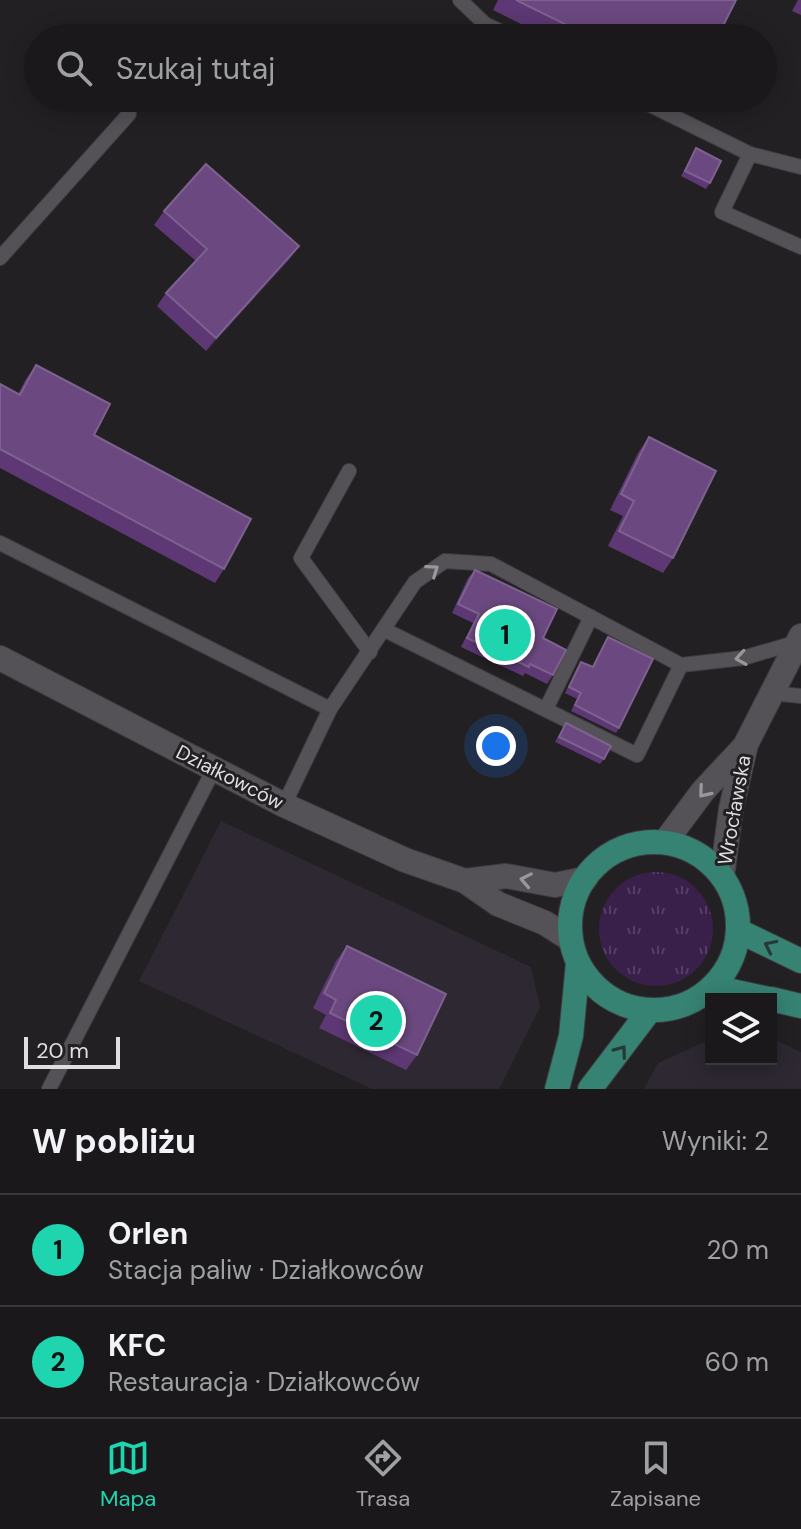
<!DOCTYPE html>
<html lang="pl">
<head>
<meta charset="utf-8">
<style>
  :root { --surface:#1a181a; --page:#232123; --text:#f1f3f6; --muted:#9fa0a2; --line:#383739; --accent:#1fd5b0 }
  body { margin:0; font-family:"DM Sans",sans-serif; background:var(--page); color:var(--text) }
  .controls { position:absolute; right:24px; bottom:24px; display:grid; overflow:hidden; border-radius:0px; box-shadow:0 4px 20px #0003 }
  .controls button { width:72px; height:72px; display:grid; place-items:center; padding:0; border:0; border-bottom:2px solid var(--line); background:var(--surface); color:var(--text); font:40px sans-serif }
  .scale { position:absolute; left:24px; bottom:20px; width:96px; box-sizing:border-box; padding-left:8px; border:4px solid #dfdee0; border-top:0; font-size:22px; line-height:28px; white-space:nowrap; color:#dfdee0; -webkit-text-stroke:6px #222023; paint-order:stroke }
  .you { position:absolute; left:496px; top:746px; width:28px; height:28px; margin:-20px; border:6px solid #fff; border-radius:50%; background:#1a73e8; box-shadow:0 0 0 12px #1a73e833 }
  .badge { display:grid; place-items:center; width:52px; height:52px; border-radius:50%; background:var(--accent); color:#111; font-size:26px; font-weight:700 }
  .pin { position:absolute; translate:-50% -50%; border:4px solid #fff; box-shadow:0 2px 8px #0006 }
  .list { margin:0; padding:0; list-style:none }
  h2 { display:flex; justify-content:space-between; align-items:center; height:104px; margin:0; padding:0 32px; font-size:34px }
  h2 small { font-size:26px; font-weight:400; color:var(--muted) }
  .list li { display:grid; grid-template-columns:52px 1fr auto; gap:24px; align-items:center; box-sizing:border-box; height:112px; padding:0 32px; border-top:2px solid var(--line) }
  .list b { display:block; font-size:30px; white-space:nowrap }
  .list p { margin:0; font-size:26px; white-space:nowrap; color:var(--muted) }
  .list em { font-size:26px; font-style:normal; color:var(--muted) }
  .icon { flex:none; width:44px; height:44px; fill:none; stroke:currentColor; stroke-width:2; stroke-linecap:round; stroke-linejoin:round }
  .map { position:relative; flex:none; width:801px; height:1089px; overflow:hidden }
  .search { position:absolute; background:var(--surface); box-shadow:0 4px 20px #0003; left:24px; right:24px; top:24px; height:88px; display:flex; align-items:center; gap:20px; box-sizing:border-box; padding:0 28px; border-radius:44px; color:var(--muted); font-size:30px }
  .sheet { height:328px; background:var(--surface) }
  nav { display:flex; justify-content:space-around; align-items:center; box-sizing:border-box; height:112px; border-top:2px solid var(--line); background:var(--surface); font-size:22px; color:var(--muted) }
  nav a { display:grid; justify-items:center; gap:4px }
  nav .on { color:var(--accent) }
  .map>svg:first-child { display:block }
</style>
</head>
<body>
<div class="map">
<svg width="801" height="1089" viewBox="0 0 801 1089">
  <defs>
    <pattern id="grass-tufts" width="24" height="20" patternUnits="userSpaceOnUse" patternTransform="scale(2)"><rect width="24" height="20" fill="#39204b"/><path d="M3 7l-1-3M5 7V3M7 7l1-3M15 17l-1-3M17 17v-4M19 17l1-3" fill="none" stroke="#554065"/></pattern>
  </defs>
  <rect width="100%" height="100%" fill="#222023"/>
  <g fill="#2d2831">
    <polygon points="221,821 531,967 540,1007 499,1089 372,1089 139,981"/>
    <polygon points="771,1038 801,1052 801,1089 644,1089 658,1063 711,1039 711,1059 771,1059"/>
  </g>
  <circle fill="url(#grass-tufts)" cx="656" cy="929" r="57"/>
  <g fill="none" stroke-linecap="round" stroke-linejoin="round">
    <defs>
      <g id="service">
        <polyline points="460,0 485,24 514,38"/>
        <polyline points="636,98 750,154 801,167"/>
        <polyline points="750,154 722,212 801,247"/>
        <polyline points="0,258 129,114"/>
        <polyline points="349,471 301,558 370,652"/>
        <polyline points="0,543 330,709 284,805"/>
        <polyline points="385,630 637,755 681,665"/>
        <polyline points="772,693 801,696"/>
        <polyline points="330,709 415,582 445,561 491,564 681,665 743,658 798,642"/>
        <polyline points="546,709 591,617"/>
        <polyline points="49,1089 214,769"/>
      </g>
      <g id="tertiary">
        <polyline points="0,658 284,805 405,860 465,881 498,904 545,923 570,939"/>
        <polyline points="665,842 703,791 745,746"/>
        <polyline points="722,876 731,809 746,744 801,636"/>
        <polyline points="465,881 506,876 555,885 585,879"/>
      </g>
      <g id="primary">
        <circle cx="654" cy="926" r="84"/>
        <polyline points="739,931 801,961"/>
        <polyline points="713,987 769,999"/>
        <polyline points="771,999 801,1006"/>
        <polyline points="557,1089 571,1036 578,963"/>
        <polyline points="590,1089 650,1010"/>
      </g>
    </defs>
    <use href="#service" stroke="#3e3d40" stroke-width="16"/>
    <use href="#tertiary" stroke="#3e3d40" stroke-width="26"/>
    <use href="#primary" stroke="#3e3d40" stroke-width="26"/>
    <use href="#service" stroke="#545256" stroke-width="14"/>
    <use href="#tertiary" stroke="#545256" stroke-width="24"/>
    <use href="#primary" stroke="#368373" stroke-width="24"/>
  </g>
  <g fill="#5d3874">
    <polygon points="498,0 736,0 717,38 549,38 493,10"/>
    <polygon points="798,0 801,0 801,15 792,11"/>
    <polygon points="696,148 710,183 706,189 681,176"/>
    <polygon points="164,211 299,246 289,260 206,351 157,306 166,293 196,261 154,225"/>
    <polygon points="36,365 94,435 224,569 215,583 0,468 0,384 18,394 26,379"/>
    <polygon points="649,437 673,558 663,573 608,546 623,516 610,510 638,453"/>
    <polygon points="475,570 543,638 553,675 547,684 525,673 523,676 461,647 473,623 452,613 468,578"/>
    <polygon points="608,637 619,728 616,733 571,711 577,699 565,693 581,662 592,667"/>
    <polygon points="566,723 604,759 600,764 555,742"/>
    <polygon points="347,946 417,1055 406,1070 319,1028 326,1015 313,1008 336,961"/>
  </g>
  <polygon fill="#3f274f" points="299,246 289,260 206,351 216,338"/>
  <g fill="#6b4980" stroke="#7d618f" stroke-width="2">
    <polygon points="516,0 736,0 717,38 593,38"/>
    <polygon points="696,148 721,161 710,183 685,171"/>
    <polygon points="206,164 299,246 216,338 166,293 207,249 164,211"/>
    <polygon points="36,365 110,404 94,435 251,519 224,569 0,449 0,384 20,395"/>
    <polygon points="649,437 716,471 673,558 619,531 634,501 621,494"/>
    <polygon points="475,570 557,609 543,638 566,650 553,675 530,664 529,667 467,638 479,614 458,604"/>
    <polygon points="608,637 653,659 619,728 575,705 581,693 569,687 581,662 593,667"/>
    <polygon points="566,723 611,746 604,759 559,737"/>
    <polygon points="347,946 446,994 417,1055 330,1013 336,1000 324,993"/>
  </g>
  <defs><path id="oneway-chevron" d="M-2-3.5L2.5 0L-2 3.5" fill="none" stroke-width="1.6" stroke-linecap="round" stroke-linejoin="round" transform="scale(2)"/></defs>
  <g stroke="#9a989b">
    <use href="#oneway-chevron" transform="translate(433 570) rotate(-35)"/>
    <use href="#oneway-chevron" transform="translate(741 658) rotate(171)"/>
    <use href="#oneway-chevron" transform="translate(704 792) rotate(130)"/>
    <use href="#oneway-chevron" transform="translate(526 880) rotate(-169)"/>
  </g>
  <g stroke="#273937">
    <use href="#oneway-chevron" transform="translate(770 946) rotate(-154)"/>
    <use href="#oneway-chevron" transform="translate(621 1051) rotate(-54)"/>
  </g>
  <g text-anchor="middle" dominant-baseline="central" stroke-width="6" stroke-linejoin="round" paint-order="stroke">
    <g font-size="20" fill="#dfdee0" stroke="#222023">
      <text transform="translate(230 777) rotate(27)">Działkowców</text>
      <text transform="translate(734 810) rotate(-80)">Wrocławska</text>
    </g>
  </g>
</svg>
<div class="controls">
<button><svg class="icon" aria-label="layers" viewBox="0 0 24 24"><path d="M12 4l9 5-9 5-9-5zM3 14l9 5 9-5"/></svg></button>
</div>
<div class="scale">20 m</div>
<div class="you"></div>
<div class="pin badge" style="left:505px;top:635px">1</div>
<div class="pin badge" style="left:376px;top:1021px">2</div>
<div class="search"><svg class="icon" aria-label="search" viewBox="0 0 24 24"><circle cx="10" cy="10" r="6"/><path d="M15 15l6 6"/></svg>Szukaj tutaj</div>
</div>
<section class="sheet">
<h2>W pobliżu<small>Wyniki: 2</small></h2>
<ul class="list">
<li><span class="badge">1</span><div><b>Orlen</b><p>Stacja paliw · Działkowców</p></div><em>20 m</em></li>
<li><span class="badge">2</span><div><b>KFC</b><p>Restauracja · Działkowców</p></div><em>60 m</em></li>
</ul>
</section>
<nav>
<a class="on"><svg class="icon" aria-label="map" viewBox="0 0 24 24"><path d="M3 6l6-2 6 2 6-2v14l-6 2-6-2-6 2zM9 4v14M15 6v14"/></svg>Mapa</a>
<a><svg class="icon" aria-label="directions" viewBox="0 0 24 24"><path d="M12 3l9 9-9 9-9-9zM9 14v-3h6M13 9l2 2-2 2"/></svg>Trasa</a>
<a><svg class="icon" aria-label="saved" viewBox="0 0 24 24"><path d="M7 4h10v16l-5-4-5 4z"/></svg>Zapisane</a>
</nav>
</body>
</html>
